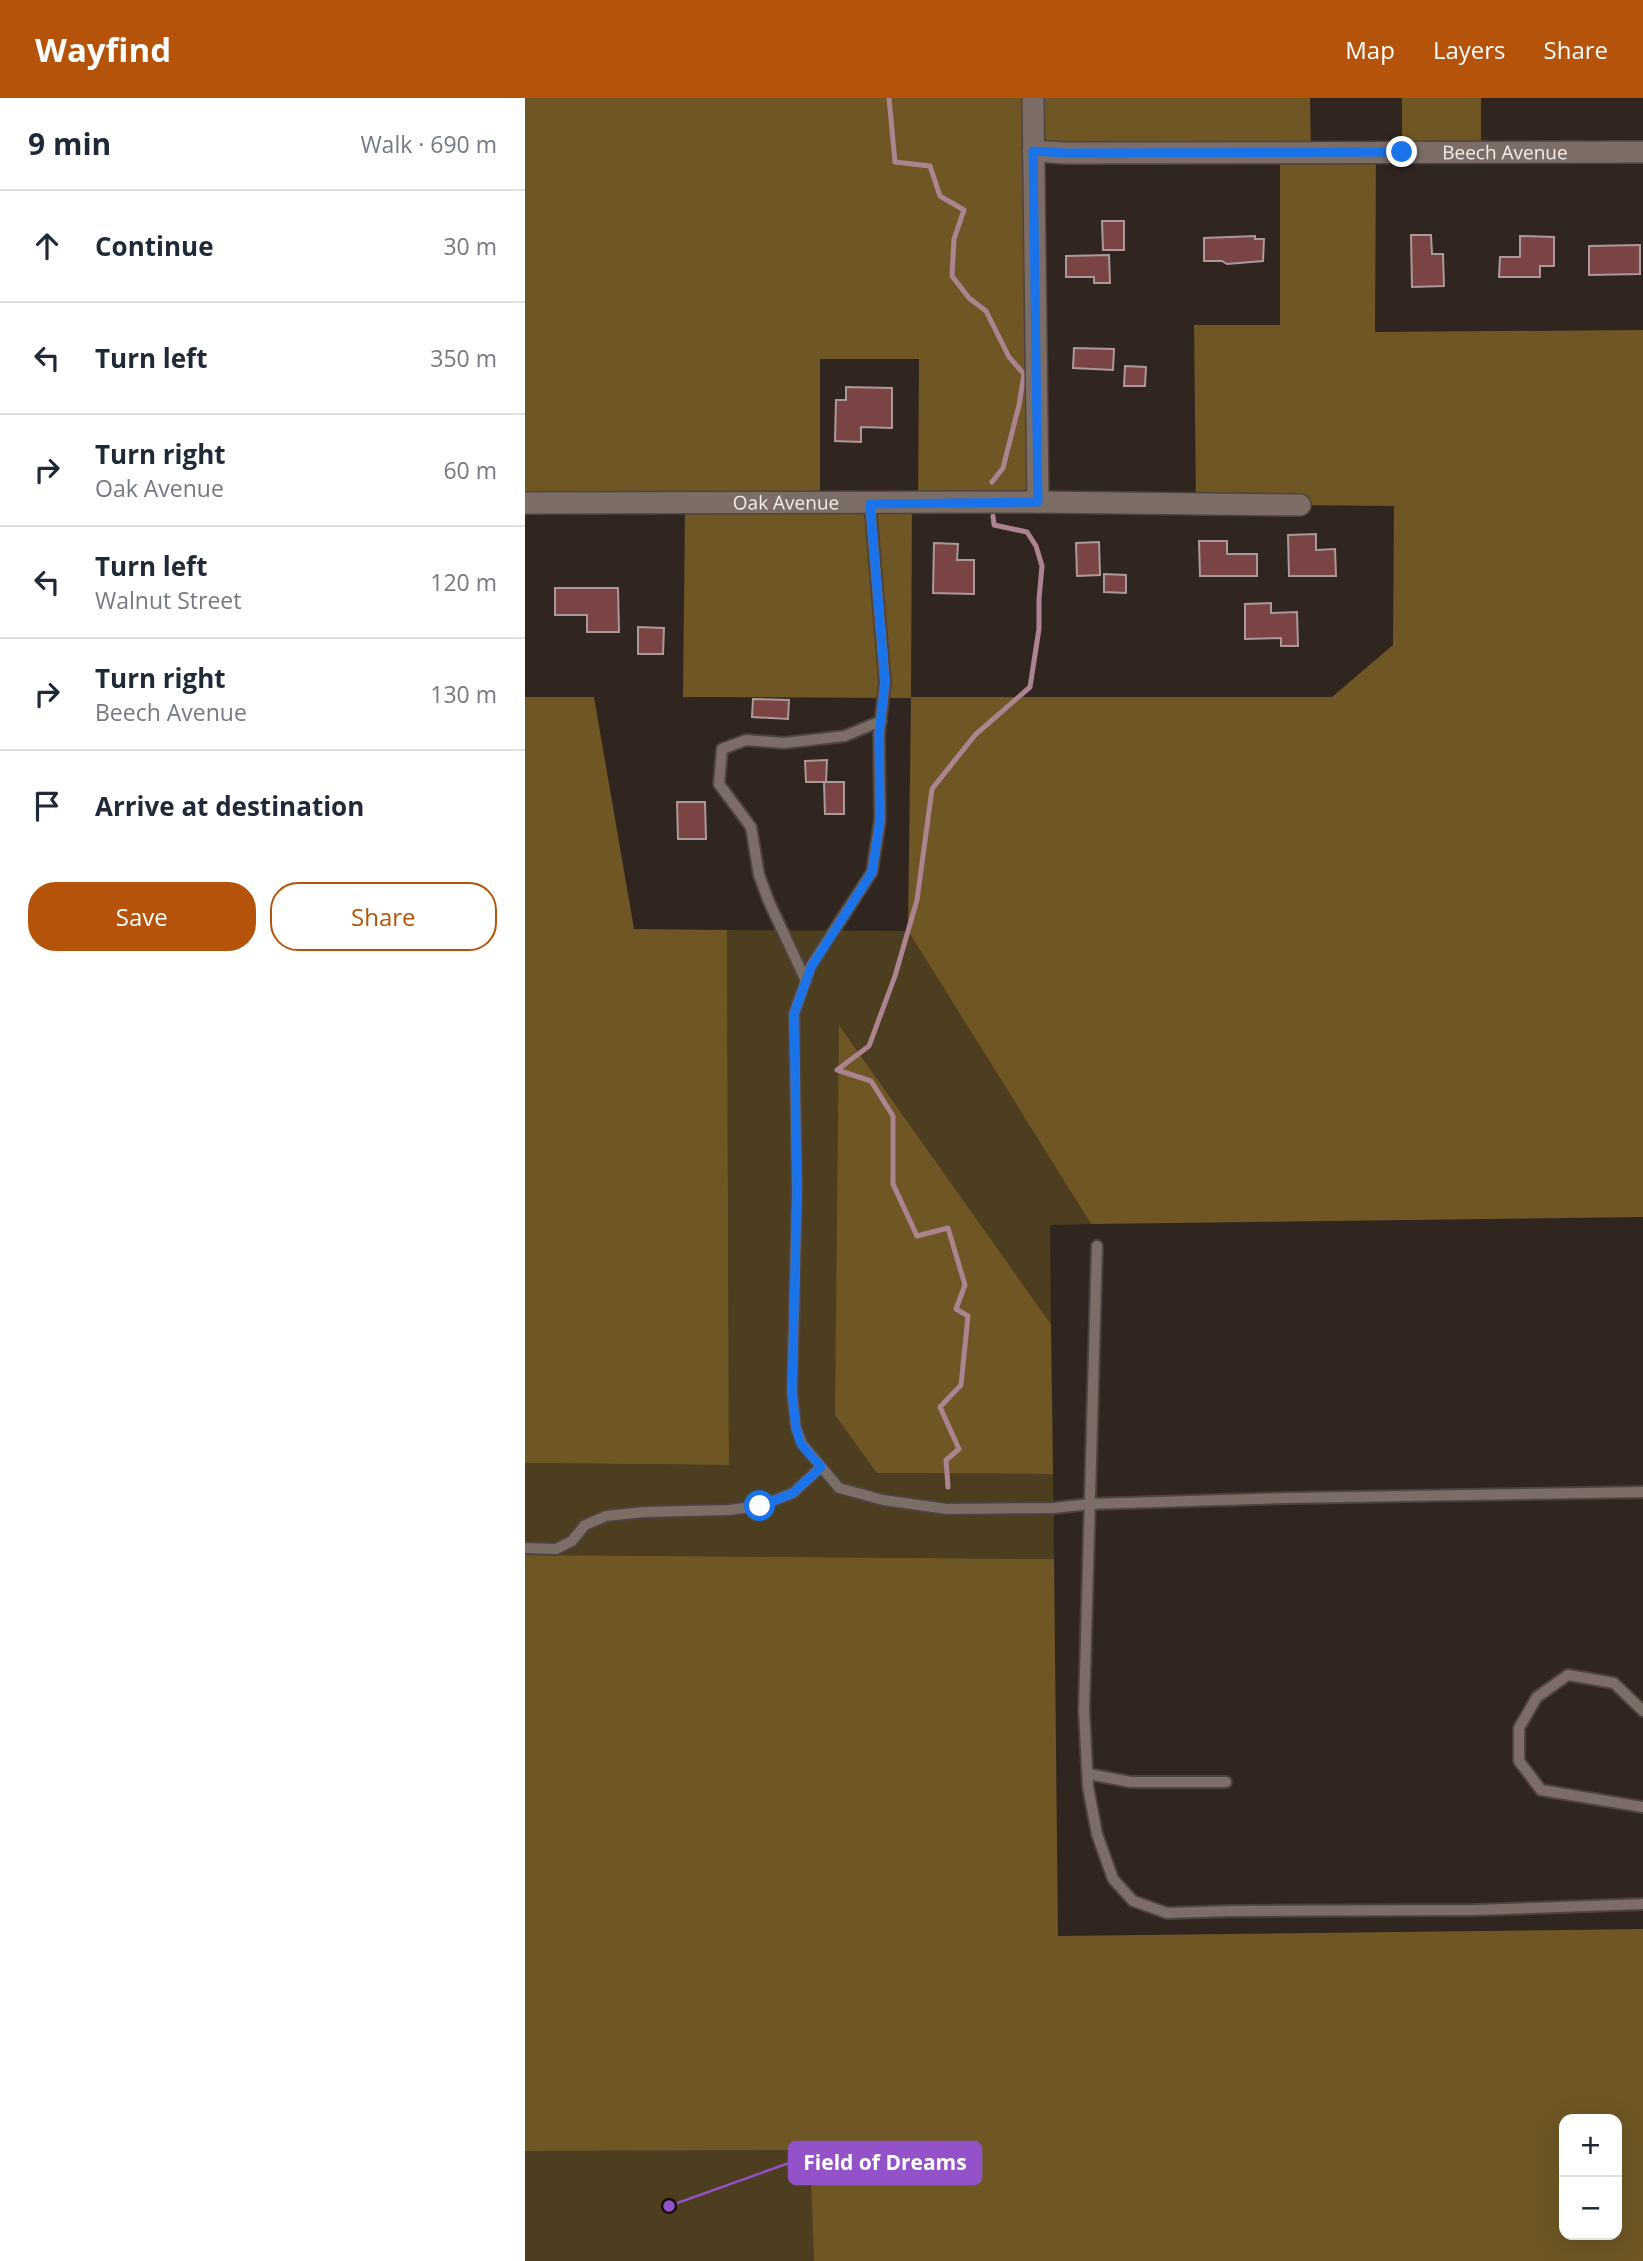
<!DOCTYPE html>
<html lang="en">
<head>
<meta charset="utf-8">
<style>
  :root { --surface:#fff; --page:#f2f2f3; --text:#1f2937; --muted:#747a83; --line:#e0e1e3; --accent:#b45309 }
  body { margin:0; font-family:"Open Sans",sans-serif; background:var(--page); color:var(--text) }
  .controls { position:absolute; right:21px; bottom:21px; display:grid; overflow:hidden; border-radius:14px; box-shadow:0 7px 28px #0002 }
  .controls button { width:63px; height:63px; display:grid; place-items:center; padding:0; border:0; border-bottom:2px solid var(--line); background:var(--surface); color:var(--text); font:35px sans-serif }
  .stop { position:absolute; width:21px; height:21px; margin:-16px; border:5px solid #1a73e8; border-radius:50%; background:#fff }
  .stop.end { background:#1a73e8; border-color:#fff; box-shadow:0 2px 7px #0008 }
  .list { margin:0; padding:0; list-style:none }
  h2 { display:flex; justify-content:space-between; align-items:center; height:91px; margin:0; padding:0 28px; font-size:30px }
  h2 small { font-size:23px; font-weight:400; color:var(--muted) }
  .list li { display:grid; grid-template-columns:46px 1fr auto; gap:21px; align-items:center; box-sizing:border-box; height:112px; padding:0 28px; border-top:2px solid var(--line) }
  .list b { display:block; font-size:26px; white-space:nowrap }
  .list p { margin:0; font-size:23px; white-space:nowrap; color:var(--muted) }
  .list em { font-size:23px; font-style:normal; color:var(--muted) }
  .actions { display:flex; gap:14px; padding:21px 28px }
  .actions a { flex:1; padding:16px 0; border:2px solid var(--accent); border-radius:28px; text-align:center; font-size:24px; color:var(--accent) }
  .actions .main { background:var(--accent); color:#fff }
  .icon { flex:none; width:38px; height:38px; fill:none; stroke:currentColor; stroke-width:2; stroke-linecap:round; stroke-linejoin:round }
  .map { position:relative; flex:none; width:1118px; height:2163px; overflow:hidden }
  header { display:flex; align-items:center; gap:42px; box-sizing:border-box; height:98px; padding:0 35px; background:var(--accent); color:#fff }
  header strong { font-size:33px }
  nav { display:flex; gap:38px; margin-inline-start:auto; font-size:24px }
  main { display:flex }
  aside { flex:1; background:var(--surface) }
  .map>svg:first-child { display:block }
</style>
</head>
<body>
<header>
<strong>Wayfind</strong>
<nav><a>Map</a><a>Layers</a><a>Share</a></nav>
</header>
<main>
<aside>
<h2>9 min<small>Walk · 690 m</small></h2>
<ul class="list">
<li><svg class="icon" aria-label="ahead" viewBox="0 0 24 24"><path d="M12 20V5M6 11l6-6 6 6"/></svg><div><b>Continue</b></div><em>30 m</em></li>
<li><svg class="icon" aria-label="left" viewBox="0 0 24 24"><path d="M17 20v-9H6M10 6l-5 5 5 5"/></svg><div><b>Turn left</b></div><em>350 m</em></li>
<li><svg class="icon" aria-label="right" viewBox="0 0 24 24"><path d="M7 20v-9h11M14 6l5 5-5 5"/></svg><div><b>Turn right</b><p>Oak Avenue</p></div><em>60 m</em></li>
<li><svg class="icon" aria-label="left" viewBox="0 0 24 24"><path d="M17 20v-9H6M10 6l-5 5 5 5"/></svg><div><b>Turn left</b><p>Walnut Street</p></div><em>120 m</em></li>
<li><svg class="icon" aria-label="right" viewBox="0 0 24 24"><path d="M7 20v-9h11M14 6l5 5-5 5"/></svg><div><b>Turn right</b><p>Beech Avenue</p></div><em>130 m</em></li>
<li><svg class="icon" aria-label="arrive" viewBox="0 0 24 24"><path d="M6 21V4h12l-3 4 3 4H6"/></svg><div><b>Arrive at destination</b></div></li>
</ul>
<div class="actions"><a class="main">Save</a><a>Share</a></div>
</aside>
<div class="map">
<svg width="1118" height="2163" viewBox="0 0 1118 2163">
  <rect width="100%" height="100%" fill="#312520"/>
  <g fill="#4c3e1f">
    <polygon points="202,832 383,833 566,1126 525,1127 526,1226 315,928 352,1375 528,1376 529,1461 0,1457 0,1365 204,1367"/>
    <polygon points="286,2052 289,2163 0,2163 0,2053"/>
  </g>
  <g fill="#6e5725" fill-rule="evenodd">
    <path d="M0 0H785L786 55H851L850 234 1118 232V1119L566 1126 383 833 386 600 158 599 160 406 0 405ZM508 53 755 55V227H669L671 406 869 408 868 547 807 599H386L387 405 295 406V261H394L393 405 513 404Z"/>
    <rect x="877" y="0" width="79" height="54"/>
    <polygon points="0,599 69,599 109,831 202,832 204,1367 0,1365"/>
    <polygon points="314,927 526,1226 528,1376 352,1375 310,1317"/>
    <path d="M0 1457 529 1461 533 1838 1118 1831V2163H289L285 2052 0 2053ZM1039 2021H1092V2137H1039Z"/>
  </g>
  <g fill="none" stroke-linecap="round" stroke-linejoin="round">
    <g stroke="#ac8490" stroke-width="5">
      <polyline points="364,0 370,64 405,68 415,98 439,112 429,141 427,178 444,200 461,213 484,259 499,276 494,307 478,370 467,384"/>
      <polyline points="423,1389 421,1362 434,1351 415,1309 436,1287 443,1218 431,1211 440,1187 423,1130 392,1138 368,1086 368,1018 346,983 312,972 344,948 370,878 392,802 407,691 450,637 505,589 514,531 514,501 517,468 511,448 502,434 469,427 468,418"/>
    </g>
  </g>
  <g fill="#7a4445" stroke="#ab9998" stroke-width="2">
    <polygon points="577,123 599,123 599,152 578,152"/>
    <polygon points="886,137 906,137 907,156 918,156 919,188 887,189"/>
    <polygon points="730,138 730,141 739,141 738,163 702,166 697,163 679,163 679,140"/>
    <polygon points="995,138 1029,139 1029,168 1015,168 1015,179 974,179 975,159 995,159"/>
    <polygon points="1115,147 1115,176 1064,177 1064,148"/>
    <polygon points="584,157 585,185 569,185 569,179 541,179 541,158"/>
    <polygon points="549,250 589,251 588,272 548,270"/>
    <polygon points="600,268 621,269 620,288 599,288"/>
    <polygon points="321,289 367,290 367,330 336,329 336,344 310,343 311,302 321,302"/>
    <polygon points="791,436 791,452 810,451 811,478 764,478 763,437"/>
    <polygon points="674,443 702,443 702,456 732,456 732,478 675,478"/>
    <polygon points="574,444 575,477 552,478 551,445"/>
    <polygon points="409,445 433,446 432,462 449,462 449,496 408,495"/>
    <polygon points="579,476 601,477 601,495 579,494"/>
    <polygon points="30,490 93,490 94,534 62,534 62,517 30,517"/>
    <polygon points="746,505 746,515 772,514 773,548 756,548 756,540 720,541 720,506"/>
    <polygon points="113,529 139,530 138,556 113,556"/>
    <polygon points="228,601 264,602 263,621 227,619"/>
    <polygon points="302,662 301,684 319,684 319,716 300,716 299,684 281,684 280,663"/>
    <polygon points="152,704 180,704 181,741 153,741"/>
  </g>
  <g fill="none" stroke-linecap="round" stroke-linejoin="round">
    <defs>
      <g id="service">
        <polyline points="345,406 360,584 354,636 355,722 347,774 286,868 269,916 272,1093 267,1294 271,1330 277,1346 314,1390 358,1402 422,1411 528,1410 565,1406 763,1400 1118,1394"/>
        <polyline points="281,883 244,804 234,777 226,729 194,686 197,651 221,642 259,645 320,638 356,623"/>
        <polyline points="572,1148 559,1612 563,1689 572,1736 588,1781 608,1803 642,1815 707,1813 950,1812 1118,1806"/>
        <polyline points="0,1450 31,1451 47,1443 60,1427 81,1418 119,1414 204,1412 235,1408 268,1395 296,1369"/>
        <polyline points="1118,1613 1089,1585 1043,1577 1012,1599 994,1630 994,1663 1016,1692 1118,1709"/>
        <polyline points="563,1676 606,1684 701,1684"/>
      </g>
      <g id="minor">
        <polyline points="508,0 513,404"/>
        <path id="s1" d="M508 53 540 55 1118 54"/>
        <path id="s2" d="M0 405 513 404 775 407"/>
      </g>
    </defs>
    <use href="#service" stroke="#4e433f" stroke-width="14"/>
    <use href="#minor" stroke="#4e433f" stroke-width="24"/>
    <use href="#service" stroke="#7c6d67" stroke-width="10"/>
    <use href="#minor" stroke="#7c6d67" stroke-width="21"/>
  </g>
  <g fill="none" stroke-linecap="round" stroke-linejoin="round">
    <polyline stroke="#1a73e8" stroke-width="9" points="235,1408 268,1395 296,1369 276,1346 271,1330 267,1294 272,1093 269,916 286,869 347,774 355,722 354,636 360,584 345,406 513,404 508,53 540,55 877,54"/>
  </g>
  <g text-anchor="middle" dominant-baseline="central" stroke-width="7" stroke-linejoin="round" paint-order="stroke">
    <g font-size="19" fill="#f4ece8" stroke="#150f0d">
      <text stroke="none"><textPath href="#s1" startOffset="472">Beech Avenue</textPath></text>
      <text stroke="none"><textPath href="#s2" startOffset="261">Oak Avenue</textPath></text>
    </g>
  </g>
  <path fill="none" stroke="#9352c7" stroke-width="2.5" d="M144 2108L264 2065"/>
  <circle fill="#9352c7" stroke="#150f0d" stroke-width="2.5" cx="144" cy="2108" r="7"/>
  <rect fill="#9352c7" stroke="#9352c7" stroke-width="2.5" x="264" y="2044" width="192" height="42" rx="7"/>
  <g font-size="21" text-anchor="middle" font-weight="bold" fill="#fff">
    <text x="360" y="2072">Field of Dreams</text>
  </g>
</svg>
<div class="controls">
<button>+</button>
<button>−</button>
</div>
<div class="stop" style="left:235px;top:1408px"></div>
<div class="stop end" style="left:877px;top:54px"></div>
</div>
</main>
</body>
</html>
